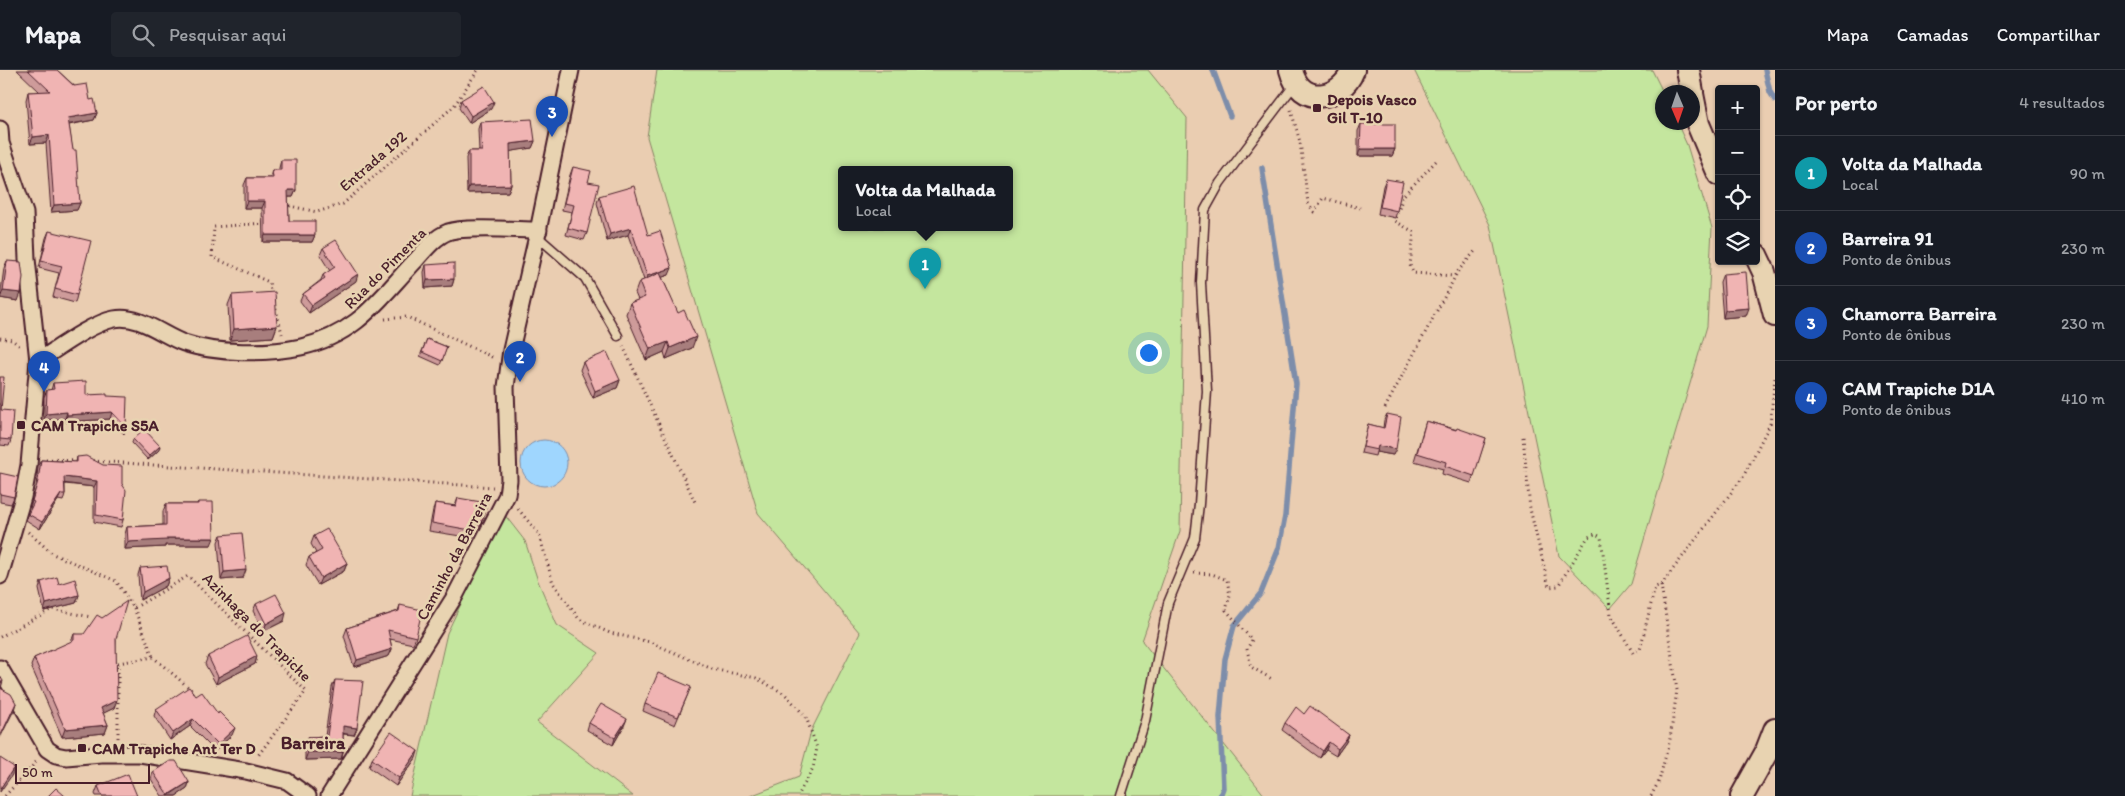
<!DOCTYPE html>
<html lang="pt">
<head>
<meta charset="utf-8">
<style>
  :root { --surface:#171b24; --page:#20242c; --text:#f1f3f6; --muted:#9ea1a6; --line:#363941; --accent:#a6949b }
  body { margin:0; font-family:Itim,sans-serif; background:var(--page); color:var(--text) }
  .controls { position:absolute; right:15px; top:15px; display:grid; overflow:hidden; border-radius:5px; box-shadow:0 1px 4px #0004 }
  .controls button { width:45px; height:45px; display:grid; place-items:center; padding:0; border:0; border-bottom:1px solid var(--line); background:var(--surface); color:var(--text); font:25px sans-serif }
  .compass { position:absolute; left:1655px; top:15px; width:45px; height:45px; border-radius:50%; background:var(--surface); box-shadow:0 1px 4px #0004; rotate:178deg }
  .scale { position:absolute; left:15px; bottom:12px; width:135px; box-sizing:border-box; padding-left:5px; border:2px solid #4a1f2b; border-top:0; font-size:14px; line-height:18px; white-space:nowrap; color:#4a1f2b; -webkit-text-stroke:4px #e8d3b1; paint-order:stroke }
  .you { position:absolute; left:1148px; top:282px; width:18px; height:18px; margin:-12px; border:4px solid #fff; border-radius:50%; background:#1a73e8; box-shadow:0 0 0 8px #1a73e833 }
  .badge { display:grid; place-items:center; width:32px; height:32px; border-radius:50%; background:var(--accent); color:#fff; font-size:16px; font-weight:700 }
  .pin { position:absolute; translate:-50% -41px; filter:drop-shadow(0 1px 2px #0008) }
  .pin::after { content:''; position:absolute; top:26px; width:18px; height:15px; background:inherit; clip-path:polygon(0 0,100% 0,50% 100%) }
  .popup { position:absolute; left:838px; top:96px; width:175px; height:65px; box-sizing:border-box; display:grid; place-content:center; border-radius:5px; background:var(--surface); filter:drop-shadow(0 1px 4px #0005); font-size:16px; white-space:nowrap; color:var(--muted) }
  .popup b { font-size:19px; color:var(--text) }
  .popup::after { content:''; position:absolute; left:50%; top:100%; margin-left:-10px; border:10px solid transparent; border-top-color:var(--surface) }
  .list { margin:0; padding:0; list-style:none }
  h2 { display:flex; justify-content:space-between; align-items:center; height:65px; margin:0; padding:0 20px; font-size:21px }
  h2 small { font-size:16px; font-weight:400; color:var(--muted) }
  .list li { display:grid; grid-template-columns:32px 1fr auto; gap:15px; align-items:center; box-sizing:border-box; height:75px; padding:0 20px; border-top:1px solid var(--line) }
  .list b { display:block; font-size:19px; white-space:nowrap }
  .list p { margin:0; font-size:16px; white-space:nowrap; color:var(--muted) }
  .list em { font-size:16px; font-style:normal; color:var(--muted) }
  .icon { flex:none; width:28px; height:28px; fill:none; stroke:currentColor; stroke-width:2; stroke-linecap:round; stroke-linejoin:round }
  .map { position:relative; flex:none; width:1775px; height:726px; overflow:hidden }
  header { display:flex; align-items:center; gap:30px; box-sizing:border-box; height:70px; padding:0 25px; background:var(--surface); border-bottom:1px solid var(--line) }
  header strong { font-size:24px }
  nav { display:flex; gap:28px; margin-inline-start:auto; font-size:18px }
  .search { width:350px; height:45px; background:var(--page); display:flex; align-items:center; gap:12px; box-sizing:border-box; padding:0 18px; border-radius:5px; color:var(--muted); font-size:19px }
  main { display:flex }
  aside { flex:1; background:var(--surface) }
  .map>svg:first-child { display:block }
</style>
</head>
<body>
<header>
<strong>Mapa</strong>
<div class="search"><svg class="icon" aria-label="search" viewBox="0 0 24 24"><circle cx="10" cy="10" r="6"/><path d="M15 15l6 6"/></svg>Pesquisar aqui</div>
<nav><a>Mapa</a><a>Camadas</a><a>Compartilhar</a></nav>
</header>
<main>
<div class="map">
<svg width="1775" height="726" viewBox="0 0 1775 726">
  <rect width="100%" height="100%" fill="#eacdb1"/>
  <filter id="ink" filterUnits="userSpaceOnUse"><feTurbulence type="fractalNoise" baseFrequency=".02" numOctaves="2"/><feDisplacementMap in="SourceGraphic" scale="10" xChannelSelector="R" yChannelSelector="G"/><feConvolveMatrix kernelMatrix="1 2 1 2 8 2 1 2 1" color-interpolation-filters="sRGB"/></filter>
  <g filter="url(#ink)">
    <g fill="#c4e69e" stroke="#878264" fill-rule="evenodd">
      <path d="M657 0H1148L1187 48 1180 461 1142 571 1265 726H750L799 707 811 661 860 563 758 443 647 67ZM841 100H1009V158H841Z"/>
      <polygon points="1414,0 1652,0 1663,22 1662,52 1677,53 1687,75 1712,158 1707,256 1631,514 1610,539 1559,486 1490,155"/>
      <polygon points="504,444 525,471 538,511 557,555 599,583 537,652 633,726 410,726 447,563"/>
    </g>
    <circle fill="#9fd6fe" stroke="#7d8daa" cx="544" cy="393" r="23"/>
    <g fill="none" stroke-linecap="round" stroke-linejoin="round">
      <g stroke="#7d8daa" stroke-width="5.5">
        <polyline points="1213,0 1230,46"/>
        <polyline points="1765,0 1770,22 1775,30"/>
        <polyline points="1220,726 1223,718 1220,647 1225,589 1234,556 1261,523 1279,478 1285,446 1296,314 1262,98"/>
      </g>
      <defs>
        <g id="lane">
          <polyline points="537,166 585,208 618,266"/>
          <polyline points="1121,726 1145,651 1168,533 1195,468 1199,434 1207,321 1201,213 1205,140 1220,113 1295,14"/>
        </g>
        <g id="street">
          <polyline points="0,59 1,73 25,143 27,189 38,291 29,395 23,427 0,506"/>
          <path d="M38 291C57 279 92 253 114 249 139 244 162 265 184 273 216 284 268 284 301 277 358 264 379 229 416 190 425 180 435 167 448 162 465 156 517 160 539 160"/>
          <polyline points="0,598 47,679 56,685 66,687 101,684 140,684 246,701 287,711 308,726"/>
          <polyline points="329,726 455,526 507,425 509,410 506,317 511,280 537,166 571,0"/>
        </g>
        <g id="secondary">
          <path d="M1291 0C1300 37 1341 31 1353 0"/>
          <polyline points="1688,0 1692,22"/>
          <polyline points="1692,24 1698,54 1719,104"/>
          <polyline points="1756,185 1764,202 1775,245"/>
          <polyline points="1742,726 1766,683 1775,660"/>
        </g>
      </defs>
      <use href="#lane" stroke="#4a1f2b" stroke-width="11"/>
      <use href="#street" stroke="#4a1f2b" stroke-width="19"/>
      <use href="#secondary" stroke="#4a1f2b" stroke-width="26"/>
      <g stroke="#4a1f2b" stroke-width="3" stroke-dasharray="1 4" stroke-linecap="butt">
        <polyline points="1291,40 1300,72 1308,133 1314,142 1323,128 1360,138"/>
        <polyline points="1436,91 1403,126 1395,151 1414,162 1410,195 1413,203 1454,206 1476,180"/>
        <polyline points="287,141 290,136 317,142 343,134 454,36 478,0"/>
        <polyline points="265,153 214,157 212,187 269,212 272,225"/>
        <polyline points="276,239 282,264"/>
        <polyline points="385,249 407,247 494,288"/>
        <polyline points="0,268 12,270 20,276"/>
        <polyline points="623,276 695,432"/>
        <polyline points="1385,338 1456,205"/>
        <polyline points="1523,367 1530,439 1549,517 1558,516 1588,467 1595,464 1601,467 1611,545 1633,583 1640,580 1655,517 1661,515 1743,407 1770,354 1775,308"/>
        <polyline points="46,389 79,390"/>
        <polyline points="93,391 493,417"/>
        <polyline points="518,439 539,464 553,513 579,549 610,563 650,572 712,599 756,608 785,624 806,647 817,678 813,698 798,726"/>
        <polyline points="28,462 53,484 116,511 134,538 188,506 306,621 257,687"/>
        <polyline points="1194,503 1212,504 1227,510 1230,525 1226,540 1252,570 1247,579 1251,597 1272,609"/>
        <polyline points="134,538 153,587"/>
        <polyline points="0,567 52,539 91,547"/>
        <polyline points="118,668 118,593 153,587 194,622"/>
        <polyline points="5,726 37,691"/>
        <polyline points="1651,726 1659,711 1670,669 1677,620 1661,515"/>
      </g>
      <use href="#lane" stroke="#e8d3b1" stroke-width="8"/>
      <use href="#street" stroke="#e8d3b1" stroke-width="15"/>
      <use href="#secondary" stroke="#e8d3b1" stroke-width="22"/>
    </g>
    <g fill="#ce9b9a" stroke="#4a1f2b">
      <polygon points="17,0 57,0 90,30 97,43 94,50 69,55 80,133 77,140 51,142 46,73 30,74 26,30 28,22 40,22"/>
      <polygon points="461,30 491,39 469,53 459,38"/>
      <polygon points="480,52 535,71 532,78 510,81 511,115 508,122 467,123 466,88 469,81 479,81 478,59"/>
      <polygon points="1361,54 1395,79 1392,86 1358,86 1358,61"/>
      <polygon points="281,90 296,120 293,127 288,127 289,151 315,165 312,172 263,172 262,138 244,138 244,115 247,108 270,108 272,100 279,100 279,98"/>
      <polygon points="573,97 588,112 587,163 584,170 566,165 572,142 562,140 570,105"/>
      <polygon points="1386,109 1397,141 1395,148 1378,144 1383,116"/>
      <polygon points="599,126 648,165 669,205 662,207 692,278 666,289 664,282 646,290 626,244 630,233 638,230 635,223 639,212 644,210 628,165 607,171 597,133"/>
      <polygon points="49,161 77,225 75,233 53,227 59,203 39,198 46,168"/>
      <polygon points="323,178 356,211 309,243 300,231 303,224 321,210 323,205 330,201 320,185"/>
      <polygon points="7,191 18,231 0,228 4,198"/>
      <polygon points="426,195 454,209 452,216 425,218 424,202"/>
      <polygon points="1723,204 1746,246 1723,248 1720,212"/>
      <polygon points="232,225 277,256 273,267 230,270 228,235"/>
      <polygon points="427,269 447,277 440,295 420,286"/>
      <polygon points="583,292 620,310 617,318 593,328 580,300"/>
      <polygon points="0,307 1,340 11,370 9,376 0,375"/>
      <polygon points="53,313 86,325 107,326 126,357 124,364 110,349 65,352 65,349 44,350 44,327 47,320 51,320"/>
      <polygon points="1387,344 1393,385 1376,382 1375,386 1361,383 1368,354 1383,358 1384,350"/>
      <polygon points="1426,351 1486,368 1471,413 1442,404 1443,399 1414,391"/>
      <polygon points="133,369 159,380 148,390 132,373"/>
      <polygon points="77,387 122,414 123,450 121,457 94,452 94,417 65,414 65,424 63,431 58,430 40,459 26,450 31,438 30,438 36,417 38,396 41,390 76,392"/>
      <polygon points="0,403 14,427 11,434 0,432"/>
      <polygon points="458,428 484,446 479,459 477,458 473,468 429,461 433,440 435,433 455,436"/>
      <polygon points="198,432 211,475 165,475 165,477 125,479 125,464 127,457 163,455 163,441 166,434 197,434"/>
      <polygon points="221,465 243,508 221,510 218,472"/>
      <polygon points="314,466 347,493 344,501 318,515 306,495 309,487 316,483 311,474"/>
      <polygon points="140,498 169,508 166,516 140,530 138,505"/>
      <polygon points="41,512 79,525 76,533 44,541 39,519"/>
      <polygon points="256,534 284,551 264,561 253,541"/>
      <polygon points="400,535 416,567 413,574 390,569 392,579 389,586 354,597 344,566 347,558 398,541"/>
      <polygon points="74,564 116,569 114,638 103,643 108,655 105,663 62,667 31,596 34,588 71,572"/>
      <polygon points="208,586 257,586 255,594 216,614 205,594"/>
      <polygon points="335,610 357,658 354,665 343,664 343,682 341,689 305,690 305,674 308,667 325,666 332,617"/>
      <polygon points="688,624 675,655 643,641 645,634"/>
      <polygon points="196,626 218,644 232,665 215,681 190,656 170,670 154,646 156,639"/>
      <polygon points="1304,644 1349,665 1346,672 1336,686 1326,680 1320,688 1282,660 1285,653"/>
      <polygon points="589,653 624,656 613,675 587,660"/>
      <polygon points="416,688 396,716 369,697 372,689"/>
      <polygon points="153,702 189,712 187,719 176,726 162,726 151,709"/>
      <polygon points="98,716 137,726 96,726 95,724"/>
    </g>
    <g fill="#a87e7d" stroke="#4a1f2b">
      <polygon points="494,32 491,39 469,53 471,46"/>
      <polygon points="97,43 94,50 65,55 68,48"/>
      <polygon points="49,65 46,73 30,74 33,67"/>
      <polygon points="535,71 532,78 507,82 510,74"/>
      <polygon points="1360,79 1395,79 1392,86 1358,86"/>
      <polygon points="511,115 508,122 467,123 469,116"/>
      <polygon points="288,120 296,120 293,127 286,127"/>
      <polygon points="247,131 265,131 262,138 244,138"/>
      <polygon points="80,133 77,140 51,142 54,135"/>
      <polygon points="631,158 628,165 607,171 610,164"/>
      <polygon points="265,165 315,165 312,172 263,172"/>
      <polygon points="672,198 669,205 645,213 647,206"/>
      <polygon points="358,204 356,211 309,243 312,235"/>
      <polygon points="454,209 452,216 425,218 427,210"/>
      <polygon points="3,221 21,223 18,231 0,228"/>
      <polygon points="1749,238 1746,246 1723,248 1725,240"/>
      <polygon points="277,256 273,267 230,270 234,259"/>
      <polygon points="696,267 692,278 666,289 670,278"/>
      <polygon points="668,272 664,282 646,290 650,279"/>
      <polygon points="620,310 617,318 593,328 595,321"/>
      <polygon points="67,342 65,349 44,350 46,344"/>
      <polygon points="112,342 110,349 65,352 67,345"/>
      <polygon points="160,376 159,380 148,390 149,386"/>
      <polygon points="1378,376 1396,379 1393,385 1376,382"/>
      <polygon points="64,407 97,411 94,417 62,413"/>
      <polygon points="61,424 58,430 40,459 42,452"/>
      <polygon points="167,468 214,468 211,475 165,475 165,477 125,479 128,472"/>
      <polygon points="347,493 344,501 318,515 321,508"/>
      <polygon points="246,500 243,508 221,510 224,502"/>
      <polygon points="169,508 166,516 140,530 143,522"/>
      <polygon points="79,525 76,533 44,541 46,534"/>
      <polygon points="286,543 284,551 264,561 266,554"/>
      <polygon points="392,579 389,586 354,597 357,590"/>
      <polygon points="257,586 255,594 216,614 218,607"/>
      <polygon points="3,611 1,618 0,618 0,613"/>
      <polygon points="117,630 114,638 98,646 101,638"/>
      <polygon points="16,633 14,640 0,668 1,665"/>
      <polygon points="193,649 190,656 170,670 173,663"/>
      <polygon points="627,649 624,656 613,675 615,668"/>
      <polygon points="108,655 105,663 62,667 65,659"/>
      <polygon points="343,656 357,658 354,665 340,663"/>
      <polygon points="235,658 232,665 215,681 218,674"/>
      <polygon points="1349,665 1346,672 1336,686 1338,679"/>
      <polygon points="1329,672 1326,680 1320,688 1323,681"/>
      <polygon points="418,681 416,688 396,716 399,708"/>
      <polygon points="308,682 343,682 341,689 305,690"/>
      <polygon points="14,697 12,705 0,722 0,719"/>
      <polygon points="189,712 187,719 176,726 168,726"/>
    </g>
    <g fill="#f0b4b3" stroke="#4a1f2b">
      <polygon points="28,0 57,0 74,16 87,14 90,30 94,29 97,43 68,48 73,80 76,80 80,133 54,135 49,65 33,67 28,22 50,21"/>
      <polygon points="484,16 494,32 471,46 461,30"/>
      <polygon points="532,49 535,71 510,74 511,115 469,116 469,81 482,81 480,52"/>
      <polygon points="1361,54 1395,54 1395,79 1360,79"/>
      <polygon points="281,90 296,90 296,120 288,120 289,151 315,151 315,165 265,165 265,131 247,131 247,108 273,108 272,100 281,100"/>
      <polygon points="573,97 591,101 588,112 599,114 587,163 568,158 574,135 564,133"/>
      <polygon points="1386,109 1403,112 1397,141 1380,137"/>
      <polygon points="634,116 648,165 660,161 672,198 647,206 631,158 610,164 599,126"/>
      <polygon points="49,161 91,171 77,225 55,219 62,196 41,191"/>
      <polygon points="336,170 358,204 312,235 303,224 325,208 323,205 335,197 323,178"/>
      <polygon points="7,191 21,192 23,207 21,223 3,221"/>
      <polygon points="454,193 454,209 427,210 426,195"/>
      <polygon points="1746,202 1749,238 1725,240 1723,204"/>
      <polygon points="660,203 678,243 684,240 696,267 670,278 668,272 650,279 630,233 645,227 639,212"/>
      <polygon points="275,222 277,256 234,259 232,225"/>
      <polygon points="427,269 447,277 442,291 422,282"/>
      <polygon points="607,282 620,310 595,321 583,292"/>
      <polygon points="0,307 4,307 1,340 13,341 11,370 0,369"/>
      <polygon points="86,311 86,325 107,324 107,326 127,327 126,357 112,342 67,345 67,342 46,344 47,320 54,319 53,313"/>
      <polygon points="1387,344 1401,347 1396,379 1378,376 1377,380 1363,377 1368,354 1384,358"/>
      <polygon points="1426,351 1456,360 1457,358 1486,368 1474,406 1445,396 1446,392 1417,383"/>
      <polygon points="144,359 160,376 149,386 133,369"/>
      <polygon points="86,386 103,395 122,396 122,414 126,420 123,450 96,445 97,411 64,407 65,424 61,424 42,452 28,444 34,432 32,431 38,411 41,390 77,392 77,387"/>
      <polygon points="0,403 18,407 14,427 0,424"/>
      <polygon points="458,428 487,433 484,446 482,451 478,451 476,461 432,453 435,433 456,436"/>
      <polygon points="198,432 213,432 214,468 167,468 167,470 128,472 127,457 166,455 166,434 198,434"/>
      <polygon points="327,459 347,493 321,508 309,487 322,480 314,466"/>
      <polygon points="242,463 246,500 224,502 221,465"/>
      <polygon points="167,496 169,508 143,522 140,498"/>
      <polygon points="57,507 59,514 75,509 79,525 46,534 41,512"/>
      <polygon points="276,524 286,543 266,554 256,534"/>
      <polygon points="127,531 116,569 117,630 101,638 108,655 65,659 34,588 74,570 74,564 84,564 97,545 102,548"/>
      <polygon points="400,535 422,540 416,567 388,560 392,579 357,590 347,558 399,541"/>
      <polygon points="247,566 257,586 218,607 208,586"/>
      <polygon points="658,603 691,617 678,647 645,634"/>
      <polygon points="0,606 3,611 0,613"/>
      <polygon points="335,610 363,611 357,658 343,656 343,682 308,682 308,667 327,666"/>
      <polygon points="189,617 196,626 202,622 218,644 219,642 235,658 218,674 193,649 173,663 156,639"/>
      <polygon points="0,618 11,624 16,633 1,665 0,664"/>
      <polygon points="601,634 627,649 615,668 589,653"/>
      <polygon points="1310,636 1349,665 1338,679 1329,672 1323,681 1285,653 1296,637 1304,644"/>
      <polygon points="391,662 418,681 399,708 372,689"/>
      <polygon points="0,688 14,697 0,719"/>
      <polygon points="170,691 176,691 189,712 168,725 153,702"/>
      <polygon points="128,704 137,726 102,726 98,716"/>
      <polygon points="56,718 65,726 48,726"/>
    </g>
  </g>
  <g fill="#4a1f2b" stroke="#e8d3b1" stroke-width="2">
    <rect x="1312" y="33" width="10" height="10" rx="2.5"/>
    <rect x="16" y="350" width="10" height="10" rx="2.5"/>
    <rect x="77" y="673" width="10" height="10" rx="2.5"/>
  </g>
  <g text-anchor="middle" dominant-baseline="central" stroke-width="5" stroke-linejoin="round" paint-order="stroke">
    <g font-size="16" font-weight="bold" fill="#4a1f2b" stroke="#e8d3b1" text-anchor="start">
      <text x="1327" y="29">Depois Vasco<tspan x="1327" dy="18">Gil T-10</tspan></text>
      <text x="31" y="355">CAM Trapiche S5A</text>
      <text x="92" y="678">CAM Trapiche Ant Ter D</text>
    </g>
    <g font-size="16" fill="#4a1f2b" stroke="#e8d3b1">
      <text transform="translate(373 91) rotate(-41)">Entrada 192</text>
      <text transform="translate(385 198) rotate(-45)">Rùa do Pimenta</text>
      <text transform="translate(454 486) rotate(-62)">Caminho da Barreira</text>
      <text transform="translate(257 557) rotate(45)">Azinhaga do Trapiche</text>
    </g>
    <g font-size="18" font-weight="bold" fill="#4a1f2b" stroke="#e8d3b1">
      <text x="313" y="673">Barreira</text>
    </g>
  </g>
</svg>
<div class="controls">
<button>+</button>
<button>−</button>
<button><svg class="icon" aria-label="locate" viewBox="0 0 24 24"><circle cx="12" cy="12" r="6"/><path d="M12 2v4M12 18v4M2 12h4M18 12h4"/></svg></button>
<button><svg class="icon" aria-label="layers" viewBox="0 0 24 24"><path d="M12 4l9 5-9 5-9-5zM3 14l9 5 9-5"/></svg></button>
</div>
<svg class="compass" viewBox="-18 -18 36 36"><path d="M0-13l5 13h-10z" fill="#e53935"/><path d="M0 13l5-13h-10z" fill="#9ea1a6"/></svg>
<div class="scale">50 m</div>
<div class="you"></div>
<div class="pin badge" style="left:925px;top:219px;background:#0f9aa8">1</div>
<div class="popup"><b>Volta da Malhada</b>Local</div>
<div class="pin badge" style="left:520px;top:312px;background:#1a4fb4">2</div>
<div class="pin badge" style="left:552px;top:67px;background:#1a4fb4">3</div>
<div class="pin badge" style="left:44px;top:322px;background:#1a4fb4">4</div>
</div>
<aside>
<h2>Por perto<small>4 resultados</small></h2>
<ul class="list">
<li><span class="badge" style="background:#0f9aa8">1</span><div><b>Volta da Malhada</b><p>Local</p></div><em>90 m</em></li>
<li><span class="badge" style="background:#1a4fb4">2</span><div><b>Barreira 91</b><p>Ponto de ônibus</p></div><em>230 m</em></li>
<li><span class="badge" style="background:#1a4fb4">3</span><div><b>Chamorra Barreira</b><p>Ponto de ônibus</p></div><em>230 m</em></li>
<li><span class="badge" style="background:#1a4fb4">4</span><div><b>CAM Trapiche D1A</b><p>Ponto de ônibus</p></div><em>410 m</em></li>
</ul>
</aside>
</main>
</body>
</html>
